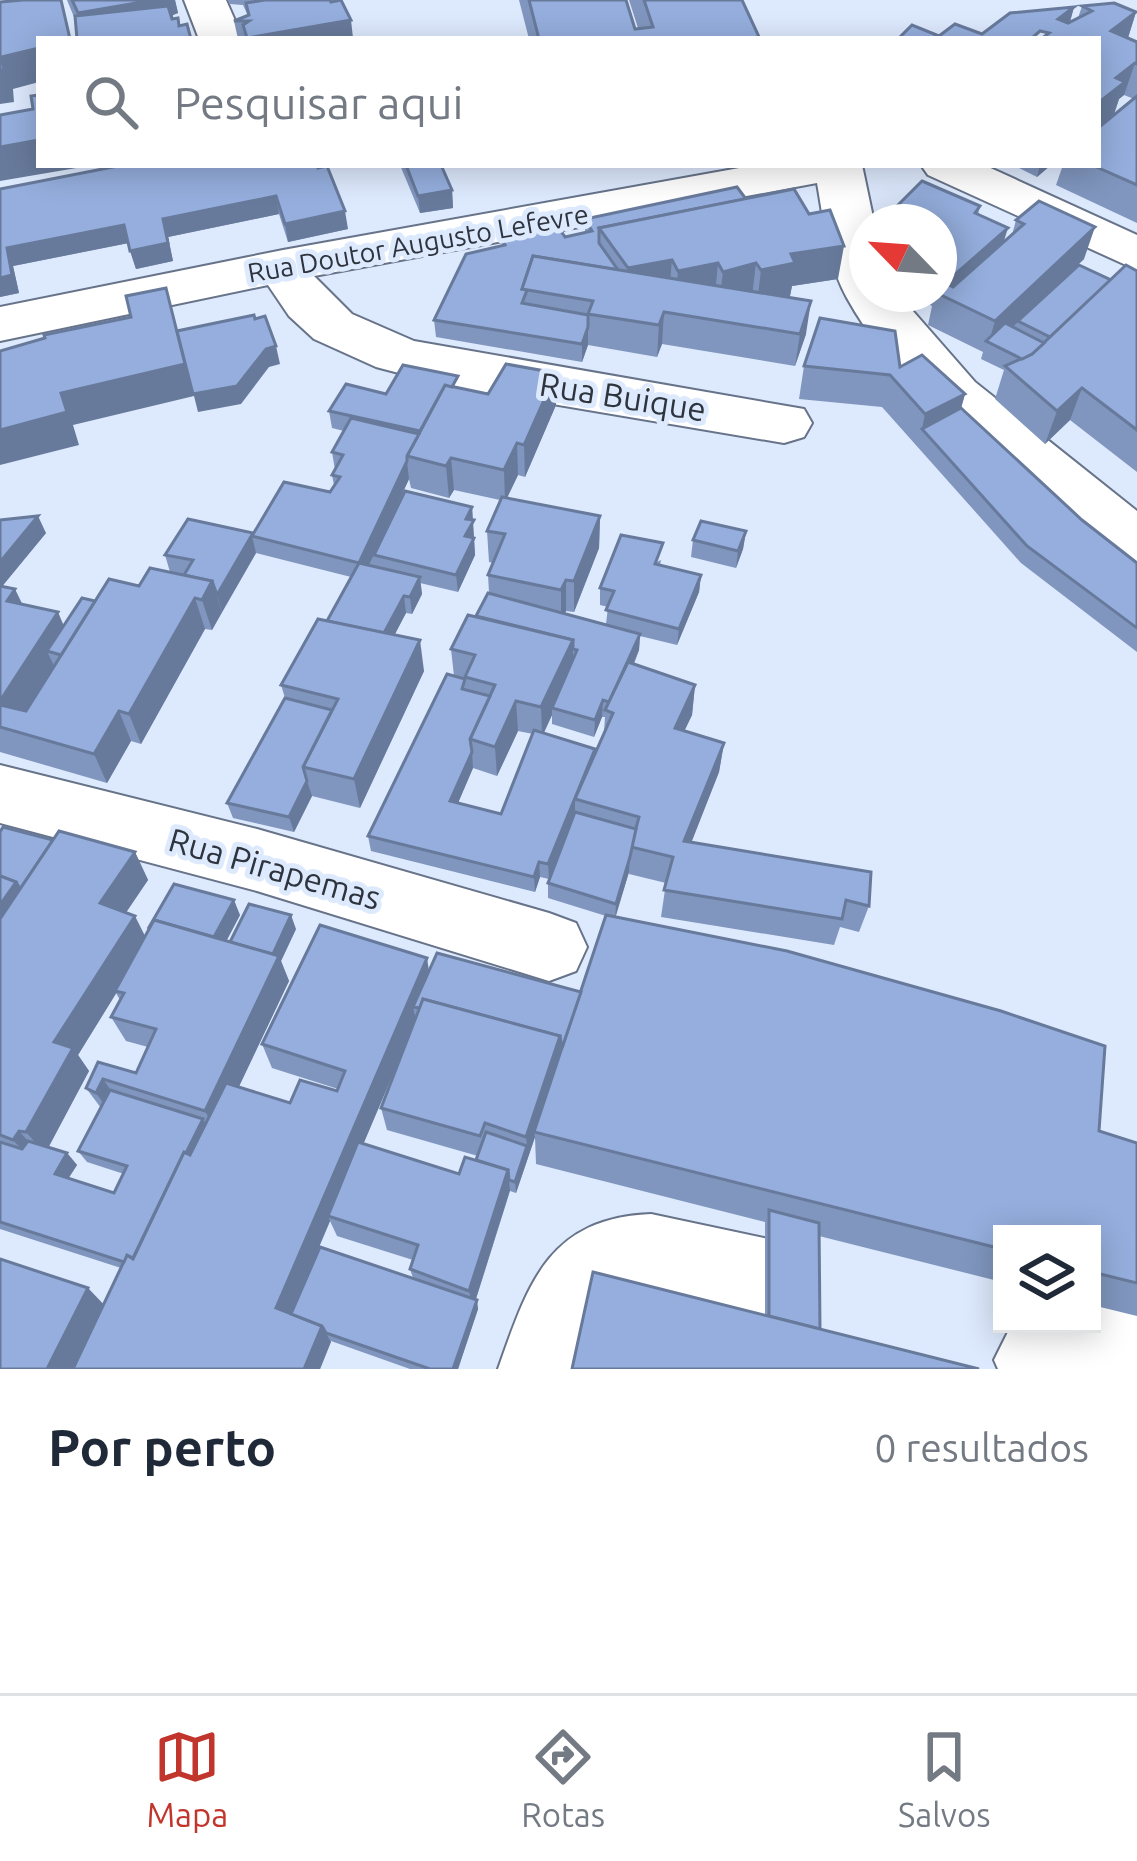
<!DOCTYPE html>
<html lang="pt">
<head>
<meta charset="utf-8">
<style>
  :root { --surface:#fff; --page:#f6f6f7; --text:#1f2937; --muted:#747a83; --line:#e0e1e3; --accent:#c2352c }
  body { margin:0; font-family:Ubuntu,sans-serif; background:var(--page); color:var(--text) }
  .controls { position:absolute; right:36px; bottom:36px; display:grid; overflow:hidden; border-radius:0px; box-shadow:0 6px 30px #0003 }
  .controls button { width:108px; height:108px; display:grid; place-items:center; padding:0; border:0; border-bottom:3px solid var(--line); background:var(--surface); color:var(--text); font:60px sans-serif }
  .compass { position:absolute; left:849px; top:204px; width:108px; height:108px; border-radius:50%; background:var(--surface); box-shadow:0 6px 30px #0003; rotate:295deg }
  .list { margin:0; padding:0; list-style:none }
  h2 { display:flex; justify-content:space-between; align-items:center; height:156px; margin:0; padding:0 48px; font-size:51px }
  h2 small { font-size:39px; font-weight:400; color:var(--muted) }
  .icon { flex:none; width:66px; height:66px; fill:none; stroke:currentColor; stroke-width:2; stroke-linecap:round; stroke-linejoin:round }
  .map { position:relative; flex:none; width:1137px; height:1369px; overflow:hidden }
  .search { position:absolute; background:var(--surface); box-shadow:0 6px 30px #0003; left:36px; right:36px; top:36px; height:132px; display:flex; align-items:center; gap:30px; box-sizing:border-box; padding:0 42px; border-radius:0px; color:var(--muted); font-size:45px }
  .sheet { height:324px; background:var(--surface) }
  nav { display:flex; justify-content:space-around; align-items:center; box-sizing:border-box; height:168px; border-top:3px solid var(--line); background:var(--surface); font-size:33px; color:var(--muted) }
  nav a { display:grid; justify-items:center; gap:6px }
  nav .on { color:var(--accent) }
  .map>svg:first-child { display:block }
</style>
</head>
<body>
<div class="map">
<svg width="1137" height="1369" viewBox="0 0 1137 1369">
  <rect width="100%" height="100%" fill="#dde9fd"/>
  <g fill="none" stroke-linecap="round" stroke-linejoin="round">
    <defs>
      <g id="minor">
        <polygon points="184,0 226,0 243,39 199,39"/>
        <path d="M756 165H862L874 222H867V294H898L975 382 1137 511V567C1104 557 1080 531 1054 510 978 449 895 385 847 298 828 264 824 222 817 183L314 276 352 314 414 341 804 409 812 423 804 437 784 443 452 387 376 367 314 339 289 316 268 285 0 341V307L283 250Z"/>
        <polygon points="921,165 984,165 1137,235 1137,270 928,175"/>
        <polygon points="0,765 257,829 549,913 576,923 587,947 576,971 549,981 257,891 0,823"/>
        <path d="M651 1214 764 1238 795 1250 807 1281 795 1312 764 1324 683 1304 626 1301 608 1319 588 1369H498C528 1284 548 1218 651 1214Z"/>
        <polygon points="1107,1279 1137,1284 1137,1369 998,1369 994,1360 1012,1324 1092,1324 1092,1281"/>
      </g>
    </defs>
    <use href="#minor" stroke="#677389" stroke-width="4"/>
    <use href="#minor" fill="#fff" fill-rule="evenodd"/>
  </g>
  <g fill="#8096be" fill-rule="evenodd">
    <polygon points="67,0 175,0 178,13 173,15 173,19 179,26 76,22"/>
    <polygon points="228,0 330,0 353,38 238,39 234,21 248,16 243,5 230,4"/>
    <polygon points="519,0 626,0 635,29 638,28 629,0 742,0 760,39 529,39"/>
    <polygon points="1114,3 1136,12 1128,38 1137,42 1137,223 1056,185 1063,165 1098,165 1098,128 1134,99 1124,95 1119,99 1114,114 1098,127 1098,39 1041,39 1049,33 1040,31 1032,38 1035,39 898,39 912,25 939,36 955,24 982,34 1010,13 1074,7 1070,22 1078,18 1082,6"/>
    <polygon points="317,165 348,229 288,242 279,214 168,237 173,261 136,269 128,243 13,266 19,293 0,297 0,189"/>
    <polygon points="400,165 441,165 452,190 453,208 420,213"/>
    <polygon points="1013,165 1051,165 1037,177"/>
    <polygon points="746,199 838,279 792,286 790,296 784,297 806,334 795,366 662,344 657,357 588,345 582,362 436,337 434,320 502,246 501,237 565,237 585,232 585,219"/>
    <polygon points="1039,201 1084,259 1041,300 1137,271 1137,472 1070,420 1045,444 995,399 1004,370 981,359 983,352 928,325 932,306 924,302 926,294 939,294 939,222 980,206 978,215 1004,242 1012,235 1016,220"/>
    <polygon points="804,366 900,367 965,394 961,408 1082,520 1137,563 1137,652 1021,563 882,407 799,399"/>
    <path d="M556 373V405L525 477 518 475 507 498 600 516 599 548 574 612 566 611 565 613 606 624 608 607 600 605V588L661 560 660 565 701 575 699 592 677 645 640 636 639 650 634 664 695 685 692 715 684 731 724 743 719 772 691 842 869 906 859 932 840 927 834 945 661 917 666 883 629 874V872L615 917 1099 1131 1137 1143V1316L1092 1305V1234H1002V1282L819 1236 820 1329 765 1315V1222L536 1164 535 1137 516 1193 510 1191 476 1299 478 1309 458 1369H410L331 1341 320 1369 104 1304 121 1268 0 1229V832L135 852 148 880 126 912 145 936 240 915 226 941 230 942 296 929 281 961 289 981 239 1086 290 1103 338 1089 272 1068 262 1044 429 970 581 992 606 916 548 898V883L564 840 549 879 540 877 535 892 371 851 368 836 454 676 451 649 476 616 489 593 488 575 493 563 489 562 487 531 500 500 454 490 449 498 411 488 409 479 376 550 472 507 475 555 458 592 420 583 422 594 412 614 406 613 394 635 424 671 360 808 312 796 294 832 233 818 227 803 285 698 281 685 327 621 351 577 256 553 212 630 205 629 141 744 131 741 107 783 0 752V520L46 533 2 586 22 604 64 626 95 601 139 586 170 572 165 555 253 533 330 492 334 485 332 475 335 470 332 452 344 431 332 428 329 411 386 394 459 388 488 394ZM552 715V724L594 737 602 717H605L604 732 595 754V749L544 733ZM518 731 533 734 501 814 458 803 473 768 497 776ZM116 993 120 1000 111 1017 126 1041 148 1047 136 1073 98 1062 86 1088 101 1108 78 1151 87 1162 124 1174 114 1193 68 1179 77 1165 67 1153 48 1147 89 1071 78 1055ZM408 1038 381 1108 387 1130 478 1156 476 1160 459 1174 363 1144ZM330 1221 337 1236 413 1260 410 1269 413 1278 291 1314Z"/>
    <polygon points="746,531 743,549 736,568 691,557 693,540"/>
  </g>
  <g fill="#687a9b">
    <polygon points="154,0 175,0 178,13 173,15 174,29 86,39 78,13"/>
    <polygon points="1074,7 1065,39 1058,19"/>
    <polygon points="1136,12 1126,44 1111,31"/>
    <polygon points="351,20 353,38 347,39 247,38"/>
    <polygon points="0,46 39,48 39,82 13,89 14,102 0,104"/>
    <polygon points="1135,63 1124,95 1119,99 1114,114 1098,127 1098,103 1116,78"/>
    <polygon points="39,140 39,165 94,165 0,181 0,147"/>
    <polygon points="1040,165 1051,165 1037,177"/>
    <polygon points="452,190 453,208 420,213 418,196"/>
    <polygon points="276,196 279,214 168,237 173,261 136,269 130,251 163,219"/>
    <polygon points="345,211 348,229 288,242 285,224"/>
    <polygon points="124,225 129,243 13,266 19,293 0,297 0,278 7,248"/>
    <polygon points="1095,227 1084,259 994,345 989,342 995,321"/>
    <polygon points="1008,228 998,260 946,298 951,278"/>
    <polygon points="844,246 838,279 792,286 790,296 757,303 761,270 791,254"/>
    <polygon points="672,260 669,293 627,284 628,268"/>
    <polygon points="718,263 715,296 675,303 678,271"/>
    <polygon points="756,263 752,296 719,304 723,272"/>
    <polygon points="811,301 806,334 795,366 800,334"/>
    <polygon points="664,312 662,344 657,357 659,325"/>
    <polygon points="588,327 588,345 582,362 582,344"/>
    <polygon points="276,346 280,364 269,367 241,404 198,412 194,396 73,425 79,445 0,465 0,430 61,393 185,364 193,394 266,349"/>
    <polygon points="556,373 556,405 525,477 524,445"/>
    <polygon points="1082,388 1070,420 1045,444 1057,411"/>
    <polygon points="965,394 956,426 922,429 925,414"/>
    <polygon points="517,443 518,475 505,502 504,470"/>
    <polygon points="451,458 454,490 449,498 446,466"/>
    <polygon points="407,461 409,479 362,580 359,563"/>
    <polygon points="472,507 475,555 458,592 456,575 466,519"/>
    <polygon points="38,516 46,533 0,589 0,562"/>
    <polygon points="600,516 599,548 574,612 574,581"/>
    <polygon points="746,531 743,549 736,568 738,551"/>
    <polygon points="252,536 256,553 222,612 217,595"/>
    <polygon points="701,575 699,592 677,645 679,629"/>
    <polygon points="420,577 422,594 412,614 410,597"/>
    <polygon points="566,580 566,611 561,621 561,590"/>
    <polygon points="212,581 222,612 212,630 202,600"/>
    <polygon points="15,589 30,620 7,601"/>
    <polygon points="404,596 406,613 379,665 376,648"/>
    <polygon points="195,598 205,629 141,744 129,714"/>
    <polygon points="58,612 71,643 47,651 55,668 15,732 0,708 0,701"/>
    <polygon points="640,634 639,650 613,713 611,702"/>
    <polygon points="420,640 424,671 360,808 354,779"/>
    <polygon points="573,640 573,670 552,708 552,715 542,736 541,707"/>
    <polygon points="695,685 692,715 672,757 675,728"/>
    <polygon points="603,700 602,717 594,737 595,720"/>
    <polygon points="516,701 518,731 497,776 495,747"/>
    <polygon points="119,711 131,741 107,783 94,754"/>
    <polygon points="724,743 719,772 681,869 684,841"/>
    <polygon points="595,749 594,765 575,799 575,814 549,879 548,864"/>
    <polygon points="472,752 473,768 452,817 450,801"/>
    <polygon points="307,781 312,796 294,832 289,817"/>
    <polygon points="135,852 148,880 115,929 100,903"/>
    <polygon points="630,857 629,872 615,919 616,904"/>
    <polygon points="539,862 540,877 535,892 534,877"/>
    <polygon points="16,882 33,908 0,958 0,905"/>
    <polygon points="234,900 240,915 217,959 210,945"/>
    <polygon points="291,915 296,929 281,961 289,981 217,1133 205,1111"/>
    <polygon points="135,916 148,942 78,1055 89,1071 45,1154 26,1132 54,1042"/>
    <polygon points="427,958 431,984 413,1007 416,1020 332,1218 328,1216 330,1221 286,1324 276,1308"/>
    <polygon points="560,1036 561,1060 534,1132 535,1137 516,1193 515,1182 527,1146 526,1137"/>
    <polygon points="103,1079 119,1102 112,1115 96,1093"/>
    <polygon points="203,1119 210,1131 130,1263"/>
    <polygon points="19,1131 38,1152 32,1161 13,1140"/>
    <polygon points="67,1153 77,1165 64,1185 55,1174"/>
    <polygon points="508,1170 510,1190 473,1308 469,1291"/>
    <polygon points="88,1288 110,1311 82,1369 47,1369"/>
    <polygon points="477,1300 478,1309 458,1369 453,1369"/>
    <polygon points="322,1326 331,1342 320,1369 304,1369"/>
  </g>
  <g fill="#95aedd" stroke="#687a9b" stroke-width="3">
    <polygon points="23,0 61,0 70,39 39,39 39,48 2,57 4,70 0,70 0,2"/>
    <polygon points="72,0 154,0 78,13"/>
    <polygon points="265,0 330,0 331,2 341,0 351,20 247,38 243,25 249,21 234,21 249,15 246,3"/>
    <polygon points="529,0 626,0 635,29 653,27 644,0 742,0 760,39 539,39"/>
    <polygon points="1114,3 1136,12 1111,31 1137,42 1137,64 1135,63 1116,78 1125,82 1098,103 1098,39 1041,39 1049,33 1040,31 1032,38 1035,39 898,39 912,25 939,36 955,24 982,34 1010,13 1074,7 1058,19 1068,23 1092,11 1082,6"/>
    <polygon points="168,6 172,19 178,18 179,26 187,24 191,39 77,39 75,16"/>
    <polygon points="39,95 39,140 0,147 0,115 33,109 31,96"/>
    <polygon points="1137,96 1137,185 1092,165 1098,165 1098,128"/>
    <polygon points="123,165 317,165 318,168 327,166 345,211 285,224 276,196 163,219 168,243 130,251 124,225 7,248 12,275 0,278 0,189"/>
    <polygon points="406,165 441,165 452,190 418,196"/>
    <polygon points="922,181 980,206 975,213 1008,228 951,278 939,272 939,263 944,258 939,255 939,222 882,221"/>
    <polygon points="737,187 746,199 599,228 599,243 618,270 533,256 522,289 527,290 522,303 588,315 588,327 582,344 434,320 466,254 505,245 501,237 557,225 565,237 592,231 585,219"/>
    <polygon points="794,189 809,214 830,210 844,246 791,254 795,263 761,270 756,263 723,272 718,263 678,271 672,260 628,268 599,228"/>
    <polygon points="1039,201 1095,227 995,321 939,294 939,289 945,283 953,287 1024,224 1016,220"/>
    <polygon points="533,256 811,301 800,334 664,312 659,325 588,314 593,301 522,289"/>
    <polygon points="1079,265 1111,280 1050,337 1018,321"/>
    <polygon points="1126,265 1137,271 1137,430 1082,388 1057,411 1005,366 1032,354"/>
    <polygon points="166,288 185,364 61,393 67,412 0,430 0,351 45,338 44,335 131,317 126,296"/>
    <polygon points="254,315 255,319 265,316 276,346 266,349 237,386 193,394 177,331"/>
    <polygon points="820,318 895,331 900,367 922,355 965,394 925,414 890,375 804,366"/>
    <polygon points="1005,323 1044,343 1032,354 1022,359 986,341"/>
    <polygon points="506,364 556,373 524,445 517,443 504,470 451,458 446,466 407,456 445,385 488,394"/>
    <polygon points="403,365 458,376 452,387 445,385 420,431 329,411 346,384 386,394"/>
    <polygon points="961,408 1082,520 1137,563 1137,628 1027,546 922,429"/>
    <polygon points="351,418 419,434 407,456 407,461 359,563 252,536 284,482 330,492 340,477 332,475 343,455 332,452"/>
    <polygon points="405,491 472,507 466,519 474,520 465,536 474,538 456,575 374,555"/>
    <polygon points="502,497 600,516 574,581 566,580 561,590 488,575 505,534 487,531"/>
    <polygon points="38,516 0,562 0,520"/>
    <polygon points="188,519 253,533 217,595 212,581 184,575 193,560 165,555"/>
    <polygon points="701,521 746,531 738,551 693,540"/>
    <polygon points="621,535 663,543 655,564 701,575 679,629 606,610 614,591 600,588"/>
    <polygon points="359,563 420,577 410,597 404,596 384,633 327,621"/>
    <polygon points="150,568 212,581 202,600 195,598 129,714 119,711 94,754 0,727 0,705 26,711 109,579 139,586"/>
    <polygon points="0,586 15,589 7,601 58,612 0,701"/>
    <polygon points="488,593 640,634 609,702 603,700 595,720 552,708 577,650 573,649 573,640 476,616"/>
    <polygon points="82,598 95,601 61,655 47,651"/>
    <polygon points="468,615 573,640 541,707 516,701 495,747 470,739 495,685 465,677 475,655 451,649"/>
    <polygon points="318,619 420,640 354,779 303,767 338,699 281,685"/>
    <polygon points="628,662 695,685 675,728 724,743 684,841 871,872 869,906 846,900 842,919 664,890 673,857 631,847 639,817 575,799 613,713 605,710"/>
    <polygon points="447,674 465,679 462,689 490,696 470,739 472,752 450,801 501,814 534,730 595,749 548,864 539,862 534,877 368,836"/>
    <polygon points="285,698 332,710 303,767 307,781 289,817 227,803"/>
    <polygon points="575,812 636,829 630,857 616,904 548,883"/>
    <polygon points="3,827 53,840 20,889 16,882 0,876 0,832"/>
    <polygon points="59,831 135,852 100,903 135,916 54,1042 73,1048 26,1132 19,1131 13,1140 0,1135 0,919"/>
    <polygon points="0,876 16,882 0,905"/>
    <polygon points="174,884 234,900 214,937 154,920 148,929"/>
    <polygon points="249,904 291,915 273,954 230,942"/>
    <polygon points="606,915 787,951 1001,1011 1105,1046 1099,1131 1137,1143 1137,1283 1092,1272 1092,1234 1002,1234 1002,1249 534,1132"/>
    <polygon points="154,920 279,956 205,1111 103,1079 96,1093 86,1088 98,1062 136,1073 156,1029 111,1017 124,993 115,991"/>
    <polygon points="320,925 427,958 276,1308 322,1326 304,1369 73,1369 127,1255 133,1259 184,1152 190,1155 226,1083 290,1103 300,1080 337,1091 345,1071 262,1044"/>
    <polygon points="437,953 581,992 562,1048 560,1036 423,999 420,1008 413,1007"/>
    <polygon points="423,999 560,1036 526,1137 485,1123 480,1136 381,1108"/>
    <polygon points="110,1090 203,1119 186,1153 184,1152 133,1258 127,1255 124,1262 0,1222 0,1142 22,1149 28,1141 67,1153 55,1174 114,1193 127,1166 78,1151"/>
    <polygon points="486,1132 527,1146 515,1182 509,1180 508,1170 476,1160"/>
    <polygon points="358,1142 459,1174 465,1157 508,1170 469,1291 410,1269 418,1245 328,1216"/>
    <polygon points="769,1210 819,1223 820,1329 769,1316"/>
    <polygon points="320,1247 477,1300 453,1369 430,1369 326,1333 322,1326 291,1314"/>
    <polygon points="0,1259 88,1288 47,1369 0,1369"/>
    <polygon points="593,1272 979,1369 572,1369"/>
  </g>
  <g text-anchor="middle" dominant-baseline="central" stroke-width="10" stroke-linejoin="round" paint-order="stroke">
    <g font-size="27" fill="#2e343e" stroke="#dde9fd">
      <text transform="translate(418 243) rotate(-10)">Rua Doutor Augusto Lefevre</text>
    </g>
    <g font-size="33" fill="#2e343e" stroke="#dde9fd">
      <text transform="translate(623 396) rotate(9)">Rua Buique</text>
      <text transform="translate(275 868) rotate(16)">Rua Pirapemas</text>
    </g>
  </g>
</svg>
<div class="controls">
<button><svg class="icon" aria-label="layers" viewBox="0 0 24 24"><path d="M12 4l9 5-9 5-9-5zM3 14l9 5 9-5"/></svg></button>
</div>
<svg class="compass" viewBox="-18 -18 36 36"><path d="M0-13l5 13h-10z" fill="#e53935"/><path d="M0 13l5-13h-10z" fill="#747a83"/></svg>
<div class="search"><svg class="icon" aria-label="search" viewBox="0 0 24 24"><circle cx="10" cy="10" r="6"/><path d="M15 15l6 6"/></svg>Pesquisar aqui</div>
</div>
<section class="sheet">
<h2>Por perto<small>0 resultados</small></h2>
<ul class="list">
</ul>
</section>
<nav>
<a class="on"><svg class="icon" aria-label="map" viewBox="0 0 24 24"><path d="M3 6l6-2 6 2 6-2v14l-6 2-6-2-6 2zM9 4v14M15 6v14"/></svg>Mapa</a>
<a><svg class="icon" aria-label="directions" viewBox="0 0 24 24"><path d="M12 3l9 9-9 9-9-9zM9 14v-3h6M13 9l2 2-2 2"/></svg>Rotas</a>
<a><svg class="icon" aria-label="saved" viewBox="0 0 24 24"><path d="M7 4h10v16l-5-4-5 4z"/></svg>Salvos</a>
</nav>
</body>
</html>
